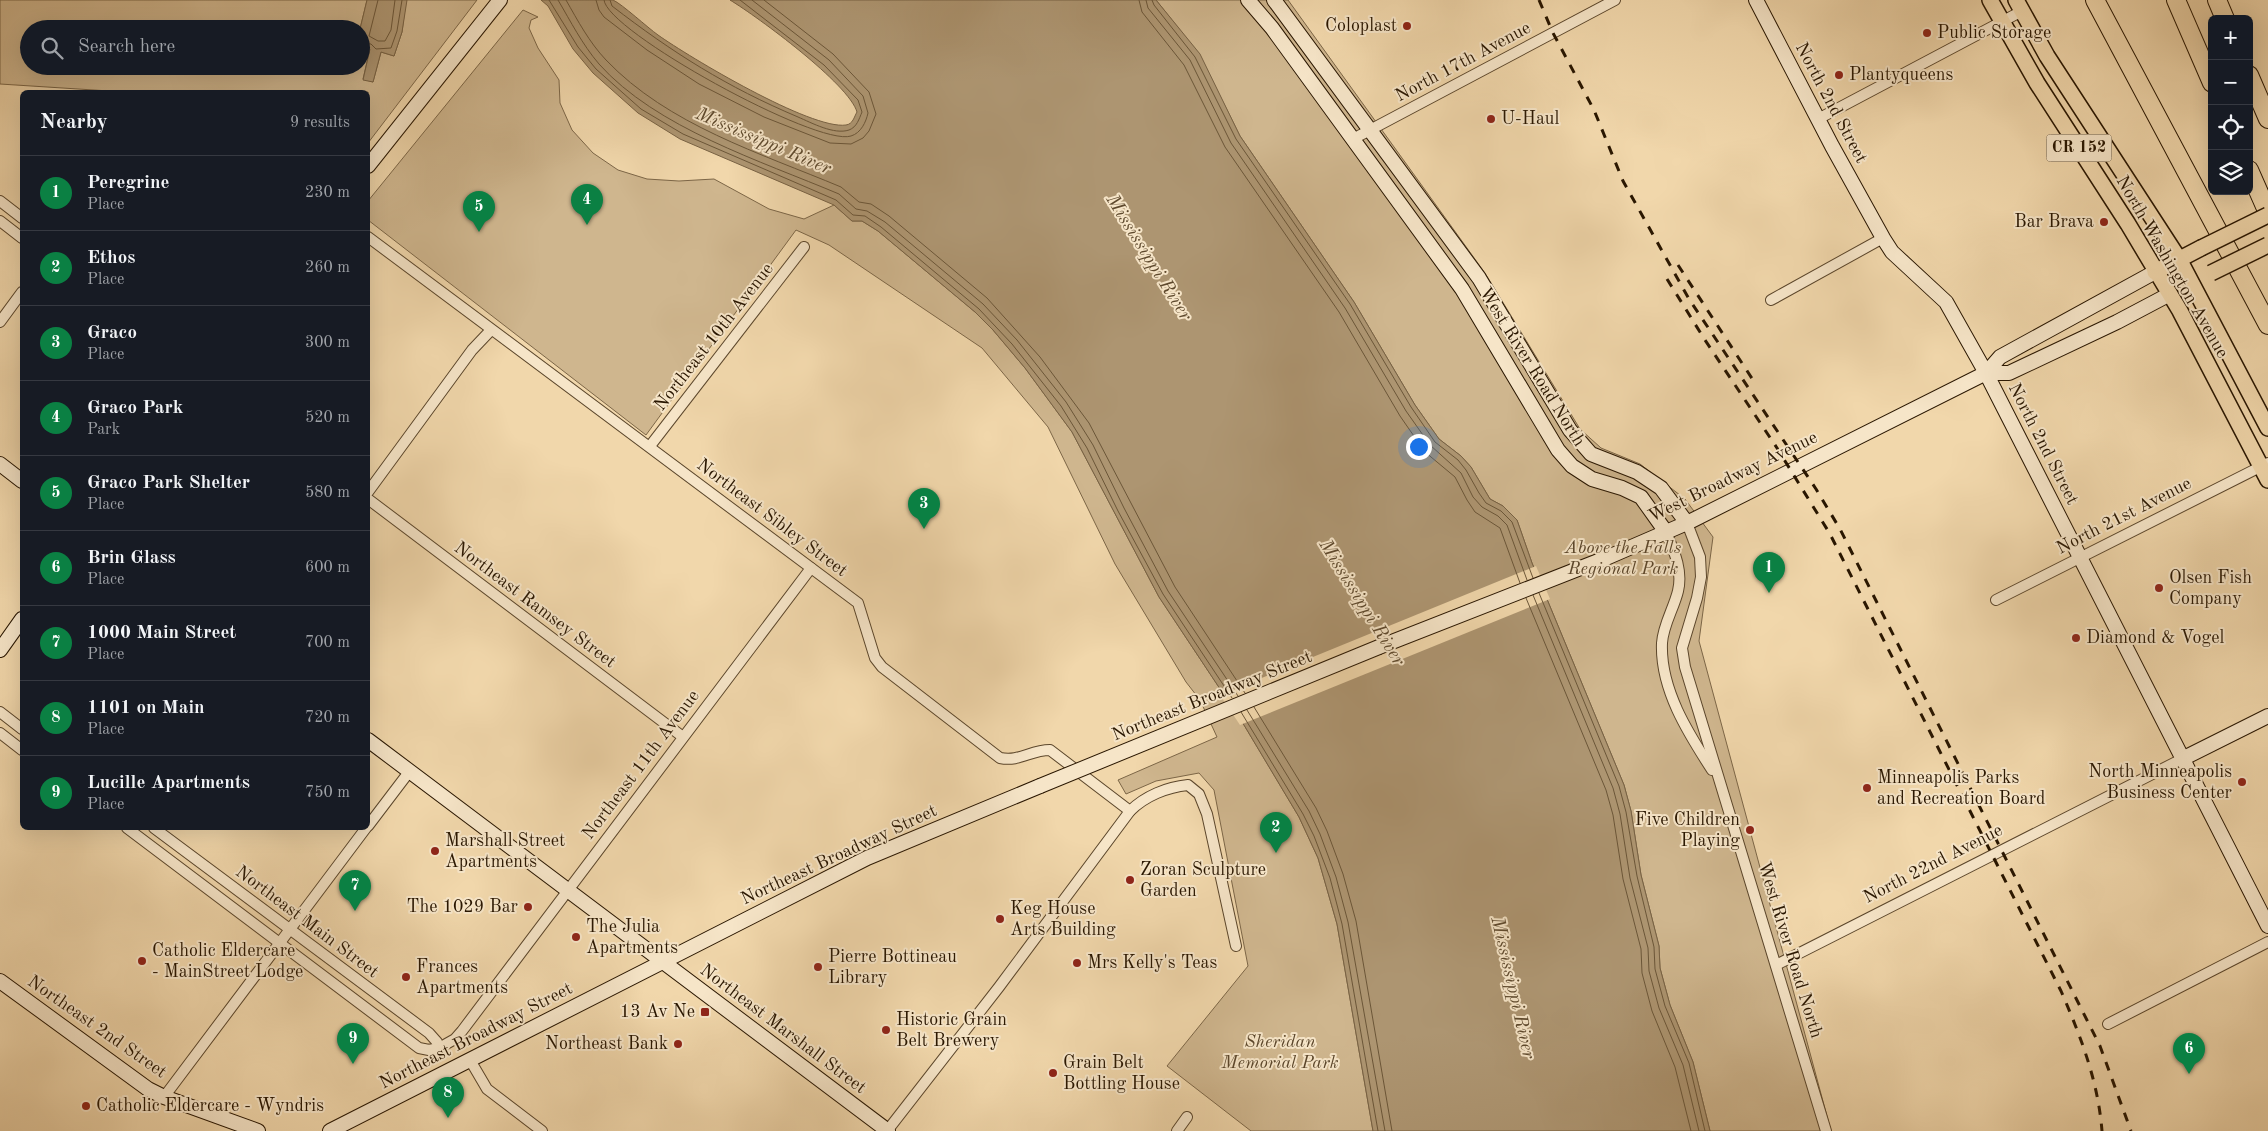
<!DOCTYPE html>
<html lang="en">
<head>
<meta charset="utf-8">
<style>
  :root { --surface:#171b24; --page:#20242c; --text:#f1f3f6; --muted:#9ea1a6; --line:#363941; --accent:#0b8043 }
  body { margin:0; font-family:"Old Standard TT",serif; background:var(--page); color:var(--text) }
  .controls { position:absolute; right:15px; top:15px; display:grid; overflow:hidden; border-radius:8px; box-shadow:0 5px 20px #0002 }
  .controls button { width:45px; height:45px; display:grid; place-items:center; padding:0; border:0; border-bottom:1px solid var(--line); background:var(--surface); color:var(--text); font:25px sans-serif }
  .you { position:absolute; left:1418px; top:446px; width:18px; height:18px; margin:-12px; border:4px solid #fff; border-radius:50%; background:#1a73e8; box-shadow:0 0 0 8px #1a73e833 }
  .badge { display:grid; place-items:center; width:32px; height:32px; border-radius:50%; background:var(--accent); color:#fff; font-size:16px; font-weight:700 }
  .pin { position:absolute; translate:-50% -41px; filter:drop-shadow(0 1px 2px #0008) }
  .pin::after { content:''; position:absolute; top:26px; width:18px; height:15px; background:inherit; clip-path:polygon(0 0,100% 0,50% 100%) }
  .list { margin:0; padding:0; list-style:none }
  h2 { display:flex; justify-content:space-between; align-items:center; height:65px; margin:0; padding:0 20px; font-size:21px }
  h2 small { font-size:16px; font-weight:400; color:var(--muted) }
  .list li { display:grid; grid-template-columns:32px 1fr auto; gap:15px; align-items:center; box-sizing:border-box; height:75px; padding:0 20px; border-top:1px solid var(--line) }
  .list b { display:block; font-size:19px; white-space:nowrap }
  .list p { margin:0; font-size:16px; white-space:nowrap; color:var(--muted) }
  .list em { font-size:16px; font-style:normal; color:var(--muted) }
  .icon { flex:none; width:28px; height:28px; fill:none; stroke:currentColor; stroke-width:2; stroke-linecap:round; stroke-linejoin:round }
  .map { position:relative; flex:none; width:2268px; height:1131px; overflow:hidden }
  .search { position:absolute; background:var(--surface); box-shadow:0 5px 20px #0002; left:20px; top:20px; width:350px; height:55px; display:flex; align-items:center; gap:12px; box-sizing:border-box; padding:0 18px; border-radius:28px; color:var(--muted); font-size:19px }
  .panel { position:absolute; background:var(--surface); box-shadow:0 5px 20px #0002; left:20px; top:90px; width:350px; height:740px; border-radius:8px }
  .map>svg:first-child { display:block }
</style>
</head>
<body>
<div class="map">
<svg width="2268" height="1131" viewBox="0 0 2268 1131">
  <rect width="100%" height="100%" fill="#f1d7ab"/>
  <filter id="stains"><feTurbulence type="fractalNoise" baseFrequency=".004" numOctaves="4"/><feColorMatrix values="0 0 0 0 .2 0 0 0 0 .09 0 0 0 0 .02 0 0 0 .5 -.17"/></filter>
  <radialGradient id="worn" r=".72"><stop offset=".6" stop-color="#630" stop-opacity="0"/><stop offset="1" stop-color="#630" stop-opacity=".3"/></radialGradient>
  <g fill="#cfb68e" stroke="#7c6647">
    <polygon points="0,0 367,0 360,29 29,29 29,66 361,66 361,47 370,49 363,79 373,82 381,52 394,56 402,32 406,0 477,0 368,143 368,92 125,92 0,84"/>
    <polygon points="1156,0 1288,0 1485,273 1580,429 1601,448 1640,464 1685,499 1713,537 1699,641 1831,1131 1710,1131 1693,1062 1670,1005 1660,968 1659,946 1641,875 1631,811 1624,785 1532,563 1517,520 1503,506 1490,499 1471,467 1461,456 1439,439 1415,405 1354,302 1240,136 1199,54"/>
    <polygon points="523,10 538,17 531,20 529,28 538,48 559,80 560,103 572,130 593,153 618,170 647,179 679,181 714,179 769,209 804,219 834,205 852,221 862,221 878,231 975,312 993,330 1025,368 1072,432 1159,597 1244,725 1299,817 1318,858 1337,924 1373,1131 1251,1131 1167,1066 1248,966 1214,790 1199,773 1156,781 1126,794 1118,780 1217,737 1200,700 1186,682 1115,564 1048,427 982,348 829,245 796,230 646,435 368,220 368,201"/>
  </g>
  <g fill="#ad9571" stroke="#786244">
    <polygon points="367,0 407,0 402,32 394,56 381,52 373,82 363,80 370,49 361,47 360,29"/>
    <path d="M541 0C554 0 604 0 613 0 622 4 648 28 658 35 689 57 811 130 846 125 853 124 854 117 857 112 849 84 758 17 730 0H1156L1200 54 1240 136 1354 302 1415 405 1439 439 1461 456 1471 467 1490 499 1503 506 1517 520 1532 563 1624 785 1631 811 1641 875 1659 946 1660 968 1670 1005 1693 1062 1710 1131H1373L1337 924 1318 858 1299 817 1244 725 1159 597 1072 432 1025 368 993 330 975 312 878 231 862 221H852L834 205 680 139 638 113 593 73 573 49 548 6Z"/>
  </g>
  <polygon fill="#f1d7ab" points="1536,566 1550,599 1240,725 1220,695"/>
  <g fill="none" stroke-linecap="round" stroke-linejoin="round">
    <g stroke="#6b5638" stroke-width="1">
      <polyline points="378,0 369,36 378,41 385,41 391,30 395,0"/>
      <polyline points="549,0 578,47 596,69 641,109 683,134 836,200 853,215 865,216 881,227 979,309 1012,344 1061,406 1087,448 1118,511 1163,594 1232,698"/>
      <path d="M558 0C571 22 582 44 599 64 656 128 761 161 839 194L856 209 867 211 885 222 983 304 1017 340 1066 402 1093 445 1124 508 1168 591 1238 696"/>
      <path d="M566 0C578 21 589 42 606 60 668 125 760 153 841 187L859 202 871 204 889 216 987 298 1040 357 1089 423 1175 587 1245 693"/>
      <polyline points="596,0 599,10 604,17 647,50 699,84 764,117 830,143 851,144 863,138 869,131 876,114 869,92 833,54 764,0"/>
      <path d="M604 0C606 31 817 147 851 136 861 133 866 122 868 113L863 96 829 60 752 0"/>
      <path d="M610 0 612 6C673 53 727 87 798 117 812 123 834 135 849 130 857 127 859 119 862 112L858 100 824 65 740 0"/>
      <polyline points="1139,0 1142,12 1184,65 1225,147 1339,312 1400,416 1425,452 1455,477 1467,500 1475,512 1500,528 1520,583"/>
      <polyline points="1146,0 1148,8 1190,60 1231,143 1345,308 1406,411 1430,445 1461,473 1473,497 1482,507 1498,516 1507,525 1527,580"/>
      <polyline points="1152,0 1154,5 1195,57 1236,139 1350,304 1411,407 1435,442 1458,460 1466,470 1479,493 1486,503 1501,511 1512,522 1533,578"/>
      <polyline points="361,43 371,44 376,49 391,48 397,31 402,0"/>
      <polyline points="1539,593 1619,786 1626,812 1637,876 1654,947 1655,969 1665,1006 1689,1063 1705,1131"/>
      <polyline points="1533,595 1613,788 1620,814 1630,878 1648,948 1649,971 1659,1008 1683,1065 1699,1131"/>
      <polyline points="1526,598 1606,790 1613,815 1623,879 1641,949 1642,973 1652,1011 1675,1067 1691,1131"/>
      <polyline points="1254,707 1316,808 1327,831 1343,874 1356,921 1392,1131"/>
      <polyline points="1247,710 1309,811 1320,834 1336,877 1348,922 1385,1131"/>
      <polyline points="1241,712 1303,814 1314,836 1330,878 1342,924 1378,1131"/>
    </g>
    <defs>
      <g id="street">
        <polyline points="1818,119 2022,11"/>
        <polyline points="1353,139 1615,0"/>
        <polyline points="0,201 22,218"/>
        <polyline points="0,221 22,238"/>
        <path d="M368 237 858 603 875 658 882 667 1000 758C1020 762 1030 750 1050 750L1130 811"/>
        <polyline points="1771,300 1883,238"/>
        <polyline points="0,322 22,292"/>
        <polyline points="650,446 804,247"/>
        <polyline points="368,492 472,350 491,330"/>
        <polyline points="368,499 683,737"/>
        <polyline points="1687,523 1700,557 1701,577 1697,598 1682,648 1685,667 1826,1131"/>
        <path d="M1666 532C1674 551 1683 570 1678 591 1674 608 1663 625 1662 643 1660 689 1688 733 1712 770"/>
        <polyline points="1996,600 2268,463"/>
        <polyline points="0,712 22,729"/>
        <polyline points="0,733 22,750"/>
        <polyline points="368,826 409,772"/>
        <polyline points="127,828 419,1048 429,1050 439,1048 455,1039 462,1031 811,568"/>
        <polyline points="154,828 429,1033 437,1042 439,1048"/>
        <polyline points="1776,965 2182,759"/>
        <polyline points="2108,1024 2268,942"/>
        <polyline points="470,1060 487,1089 542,1131"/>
        <polyline points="164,1097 366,828"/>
        <path d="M887 1131 999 987 1130 811C1145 796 1167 787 1188 785L1199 794 1207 814 1236 946"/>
        <polyline points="1177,1131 1187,1117"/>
      </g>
      <g id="secondary">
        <polyline points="1248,0 1272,28 1462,289 1558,450 1572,466 1592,479 1622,488 1641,497 1666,532"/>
        <polyline points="1274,0 1479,278 1570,430 1591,454 1637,472 1661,488 1687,523"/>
        <polyline points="1756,0 1832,146 1883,238 1892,252 1946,302 1986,373 2268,926"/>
        <polyline points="368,166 500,0"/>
        <polyline points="1986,373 2009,373 2117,322 2170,294"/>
        <polyline points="0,464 22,481"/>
        <polyline points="1379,647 1606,558 1687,523 1986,373 2000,357 2155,272"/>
        <polyline points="0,650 22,619"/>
        <polyline points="368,740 888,1131"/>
        <polyline points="2182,759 2268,716"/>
        <polyline points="0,981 148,1089 164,1097 258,1131"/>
        <polyline points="330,1131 867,858 1040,786"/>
      </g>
      <g id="primary">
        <polyline points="1990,0 2037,83 2128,224 2180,311 2268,480"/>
        <polyline points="2016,0 2047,56 2179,259 2268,428"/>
        <polyline points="2155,272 2201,248"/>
      </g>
      <g id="highway">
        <polyline points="2095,0 2268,325"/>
        <polyline points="2176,0 2212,83"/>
        <polyline points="2217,0 2225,19"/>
        <polyline points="2249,75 2268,119"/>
        <polyline points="2249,170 2268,213"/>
      </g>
    </defs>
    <use href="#street" stroke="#5b462b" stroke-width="12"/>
    <use href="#secondary" stroke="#291600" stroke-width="16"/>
    <use href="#primary" stroke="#291600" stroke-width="18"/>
    <use href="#highway" stroke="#291600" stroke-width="20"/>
    <use href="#street" stroke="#f6e5c8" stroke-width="10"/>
    <use href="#secondary" stroke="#f6e5c8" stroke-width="14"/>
    <use href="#primary" stroke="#f1d7ab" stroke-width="15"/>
    <use href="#highway" stroke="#f1d7ab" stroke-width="18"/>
    <g stroke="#291600" stroke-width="3" stroke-dasharray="9 9" stroke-linecap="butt">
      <polyline points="1539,0 1553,33 1594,110 1623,181 1689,299 1816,489 1840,529 2100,1046 2131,1131"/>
      <polyline points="1678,265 1755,383"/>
      <path d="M1667 279 1705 340 1777 448 1830 534 2061 991C2081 1037 2098 1081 2102 1131"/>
    </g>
    <defs>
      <polyline id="secondary-bridge" points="1040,786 1379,647"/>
      <g id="primary-bridge">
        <polyline points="2201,248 2268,215"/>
        <polyline points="2211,273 2268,245"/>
      </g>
    </defs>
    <use href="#secondary-bridge" stroke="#291600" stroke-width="16" stroke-linecap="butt"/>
    <use href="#primary-bridge" stroke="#291600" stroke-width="18" stroke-linecap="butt"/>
    <use href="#secondary-bridge" stroke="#f6e5c8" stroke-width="14"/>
    <use href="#primary-bridge" stroke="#f1d7ab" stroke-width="15"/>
  </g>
  <g fill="#8f2418" stroke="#f6e5c8" stroke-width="2">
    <circle cx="1407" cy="26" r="5"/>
    <circle cx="1927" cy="33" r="5"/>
    <circle cx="1839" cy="75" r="5"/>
    <circle cx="1491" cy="119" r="5"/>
    <circle cx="2104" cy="222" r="5"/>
    <circle cx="2159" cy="588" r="5"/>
    <circle cx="2076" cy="638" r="5"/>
    <circle cx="2242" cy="782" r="5"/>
    <circle cx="1867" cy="788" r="5"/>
    <circle cx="1750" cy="830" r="5"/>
    <circle cx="435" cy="851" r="5"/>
    <circle cx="1130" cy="880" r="5"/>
    <circle cx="528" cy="907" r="5"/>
    <circle cx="1000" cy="919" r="5"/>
    <circle cx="576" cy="937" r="5"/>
    <circle cx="142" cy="961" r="5"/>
    <circle cx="1077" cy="963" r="5"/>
    <circle cx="818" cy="967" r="5"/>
    <circle cx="406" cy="977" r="5"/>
    <rect x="700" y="1007" width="10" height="10" rx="2.5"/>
    <circle cx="886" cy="1030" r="5"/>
    <circle cx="678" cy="1044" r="5"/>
    <circle cx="1053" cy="1073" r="5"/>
    <circle cx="86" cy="1106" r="5"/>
  </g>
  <g text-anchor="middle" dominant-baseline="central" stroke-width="4" stroke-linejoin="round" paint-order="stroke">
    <rect fill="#f6e5c8" stroke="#66543c" stroke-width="1" x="2046.5" y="134.5" width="65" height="27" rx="4"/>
    <g font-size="16" font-weight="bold" fill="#291600">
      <text x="2079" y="148">CR 152</text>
    </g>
    <g font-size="18" fill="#291600" stroke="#f6e5c8" text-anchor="start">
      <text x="1397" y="26" text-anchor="end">Coloplast</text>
      <text x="1937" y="33">Public Storage</text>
      <text x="1849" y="75">Plantyqueens</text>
      <text x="1501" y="119">U-Haul</text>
      <text x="2094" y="222" text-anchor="end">Bar Brava</text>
      <text x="2169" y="578">Olsen Fish<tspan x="2169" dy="21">Company</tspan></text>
      <text x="2086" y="638">Diamond &amp; Vogel</text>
      <text x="2232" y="772" text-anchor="end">North Minneapolis<tspan x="2232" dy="21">Business Center</tspan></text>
      <text x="1877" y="778">Minneapolis Parks<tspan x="1877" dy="21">and Recreation Board</tspan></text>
      <text x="1740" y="820" text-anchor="end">Five Children<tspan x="1740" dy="21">Playing</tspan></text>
      <text x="445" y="841">Marshall Street<tspan x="445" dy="21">Apartments</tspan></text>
      <text x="1140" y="870">Zoran Sculpture<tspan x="1140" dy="21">Garden</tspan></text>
      <text x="518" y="907" text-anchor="end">The 1029 Bar</text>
      <text x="1010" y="909">Keg House<tspan x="1010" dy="21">Arts Building</tspan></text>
      <text x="586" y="927">The Julia<tspan x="586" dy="21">Apartments</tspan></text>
      <text x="152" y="951">Catholic Eldercare<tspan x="152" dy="21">- MainStreet Lodge</tspan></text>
      <text x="828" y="957">Pierre Bottineau<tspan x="828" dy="21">Library</tspan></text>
      <text x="1087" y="963">Mrs Kelly's Teas</text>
      <text x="416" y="967">Frances<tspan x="416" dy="21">Apartments</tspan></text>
      <text x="695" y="1012" text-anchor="end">13 Av Ne</text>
      <text x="896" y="1020">Historic Grain<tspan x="896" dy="21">Belt Brewery</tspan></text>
      <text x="668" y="1044" text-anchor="end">Northeast Bank</text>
      <text x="1063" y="1063">Grain Belt<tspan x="1063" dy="21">Bottling House</tspan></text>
      <text x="96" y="1106">Catholic Eldercare - Wyndris</text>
    </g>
    <g font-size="18" fill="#291600" stroke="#f6e5c8">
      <text transform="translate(1463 62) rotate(-28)">North 17th Avenue</text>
      <text transform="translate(1831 103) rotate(62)">North 2nd Street</text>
      <text transform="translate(2172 267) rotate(60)">North Washington Avenue</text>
      <text transform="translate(714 337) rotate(-52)">Northeast 10th Avenue</text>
      <text transform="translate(1532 367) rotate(58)">West River Road North</text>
      <text transform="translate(2043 444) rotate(63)">North 2nd Street</text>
      <text transform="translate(1733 477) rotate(-26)">West Broadway Avenue</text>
      <text transform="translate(2124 516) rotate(-27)">North 21st Avenue</text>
      <text transform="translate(772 518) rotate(37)">Northeast Sibley Street</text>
      <text transform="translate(535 605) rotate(37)">Northeast Ramsey Street</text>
      <text transform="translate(1212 696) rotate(-22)">Northeast Broadway Street</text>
      <text transform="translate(641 765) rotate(-53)">Northeast 11th Avenue</text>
      <text transform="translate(839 855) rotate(-25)">Northeast Broadway Street</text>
      <text transform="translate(1933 864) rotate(-27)">North 22nd Avenue</text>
      <text transform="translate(307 922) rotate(37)">Northeast Main Street</text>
      <text transform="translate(1790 950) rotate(73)">West River Road North</text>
      <text transform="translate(97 1027) rotate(35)">Northeast 2nd Street</text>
      <text transform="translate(783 1029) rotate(37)">Northeast Marshall Street</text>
      <text transform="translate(476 1036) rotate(-27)">Northeast Broadway Street</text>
    </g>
    <g font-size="18" font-style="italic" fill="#5b462b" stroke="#f6e5c8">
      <text x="1623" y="548">Above the Falls<tspan x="1623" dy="21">Regional Park</tspan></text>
      <text x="1280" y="1042">Sheridan<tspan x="1280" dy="21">Memorial Park</tspan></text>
    </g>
    <g font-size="19" font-style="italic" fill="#5e492d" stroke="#f6e5c8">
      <text transform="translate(763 142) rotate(23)">Mississippi River</text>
      <text transform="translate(1148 258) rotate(58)">Mississippi River</text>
      <text transform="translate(1361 603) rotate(58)">Mississippi River</text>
      <text transform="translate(1512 988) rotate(77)">Mississippi River</text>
    </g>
  </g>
  <rect width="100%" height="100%" filter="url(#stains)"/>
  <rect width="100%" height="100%" fill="url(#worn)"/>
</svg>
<div class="controls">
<button>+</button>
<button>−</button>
<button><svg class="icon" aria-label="locate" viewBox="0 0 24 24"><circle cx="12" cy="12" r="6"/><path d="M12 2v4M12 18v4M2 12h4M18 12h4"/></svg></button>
<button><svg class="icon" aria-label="layers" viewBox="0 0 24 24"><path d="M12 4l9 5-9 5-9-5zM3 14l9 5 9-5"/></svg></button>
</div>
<div class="you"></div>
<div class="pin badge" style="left:1769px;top:593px">1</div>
<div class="pin badge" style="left:1276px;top:853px">2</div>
<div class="pin badge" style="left:924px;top:529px">3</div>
<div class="pin badge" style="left:587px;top:225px">4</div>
<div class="pin badge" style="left:479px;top:232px">5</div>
<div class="pin badge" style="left:2189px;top:1074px">6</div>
<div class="pin badge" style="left:355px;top:911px">7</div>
<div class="pin badge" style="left:448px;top:1118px">8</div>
<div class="pin badge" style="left:353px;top:1064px">9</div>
<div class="search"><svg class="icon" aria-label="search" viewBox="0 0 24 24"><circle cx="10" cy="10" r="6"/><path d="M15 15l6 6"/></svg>Search here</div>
<section class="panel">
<h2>Nearby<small>9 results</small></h2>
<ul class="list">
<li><span class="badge">1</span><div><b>Peregrine</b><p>Place</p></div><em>230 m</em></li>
<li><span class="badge">2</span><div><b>Ethos</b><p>Place</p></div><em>260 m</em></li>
<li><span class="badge">3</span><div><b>Graco</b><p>Place</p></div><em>300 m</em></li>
<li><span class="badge">4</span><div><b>Graco Park</b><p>Park</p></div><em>520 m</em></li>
<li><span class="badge">5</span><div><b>Graco Park Shelter</b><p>Place</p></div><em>580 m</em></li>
<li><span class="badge">6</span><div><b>Brin Glass</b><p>Place</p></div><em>600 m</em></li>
<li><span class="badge">7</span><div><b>1000 Main Street</b><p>Place</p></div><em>700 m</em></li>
<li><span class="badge">8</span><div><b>1101 on Main</b><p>Place</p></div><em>720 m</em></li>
<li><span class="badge">9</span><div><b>Lucille Apartments</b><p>Place</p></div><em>750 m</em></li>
</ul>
</section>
</div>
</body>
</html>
